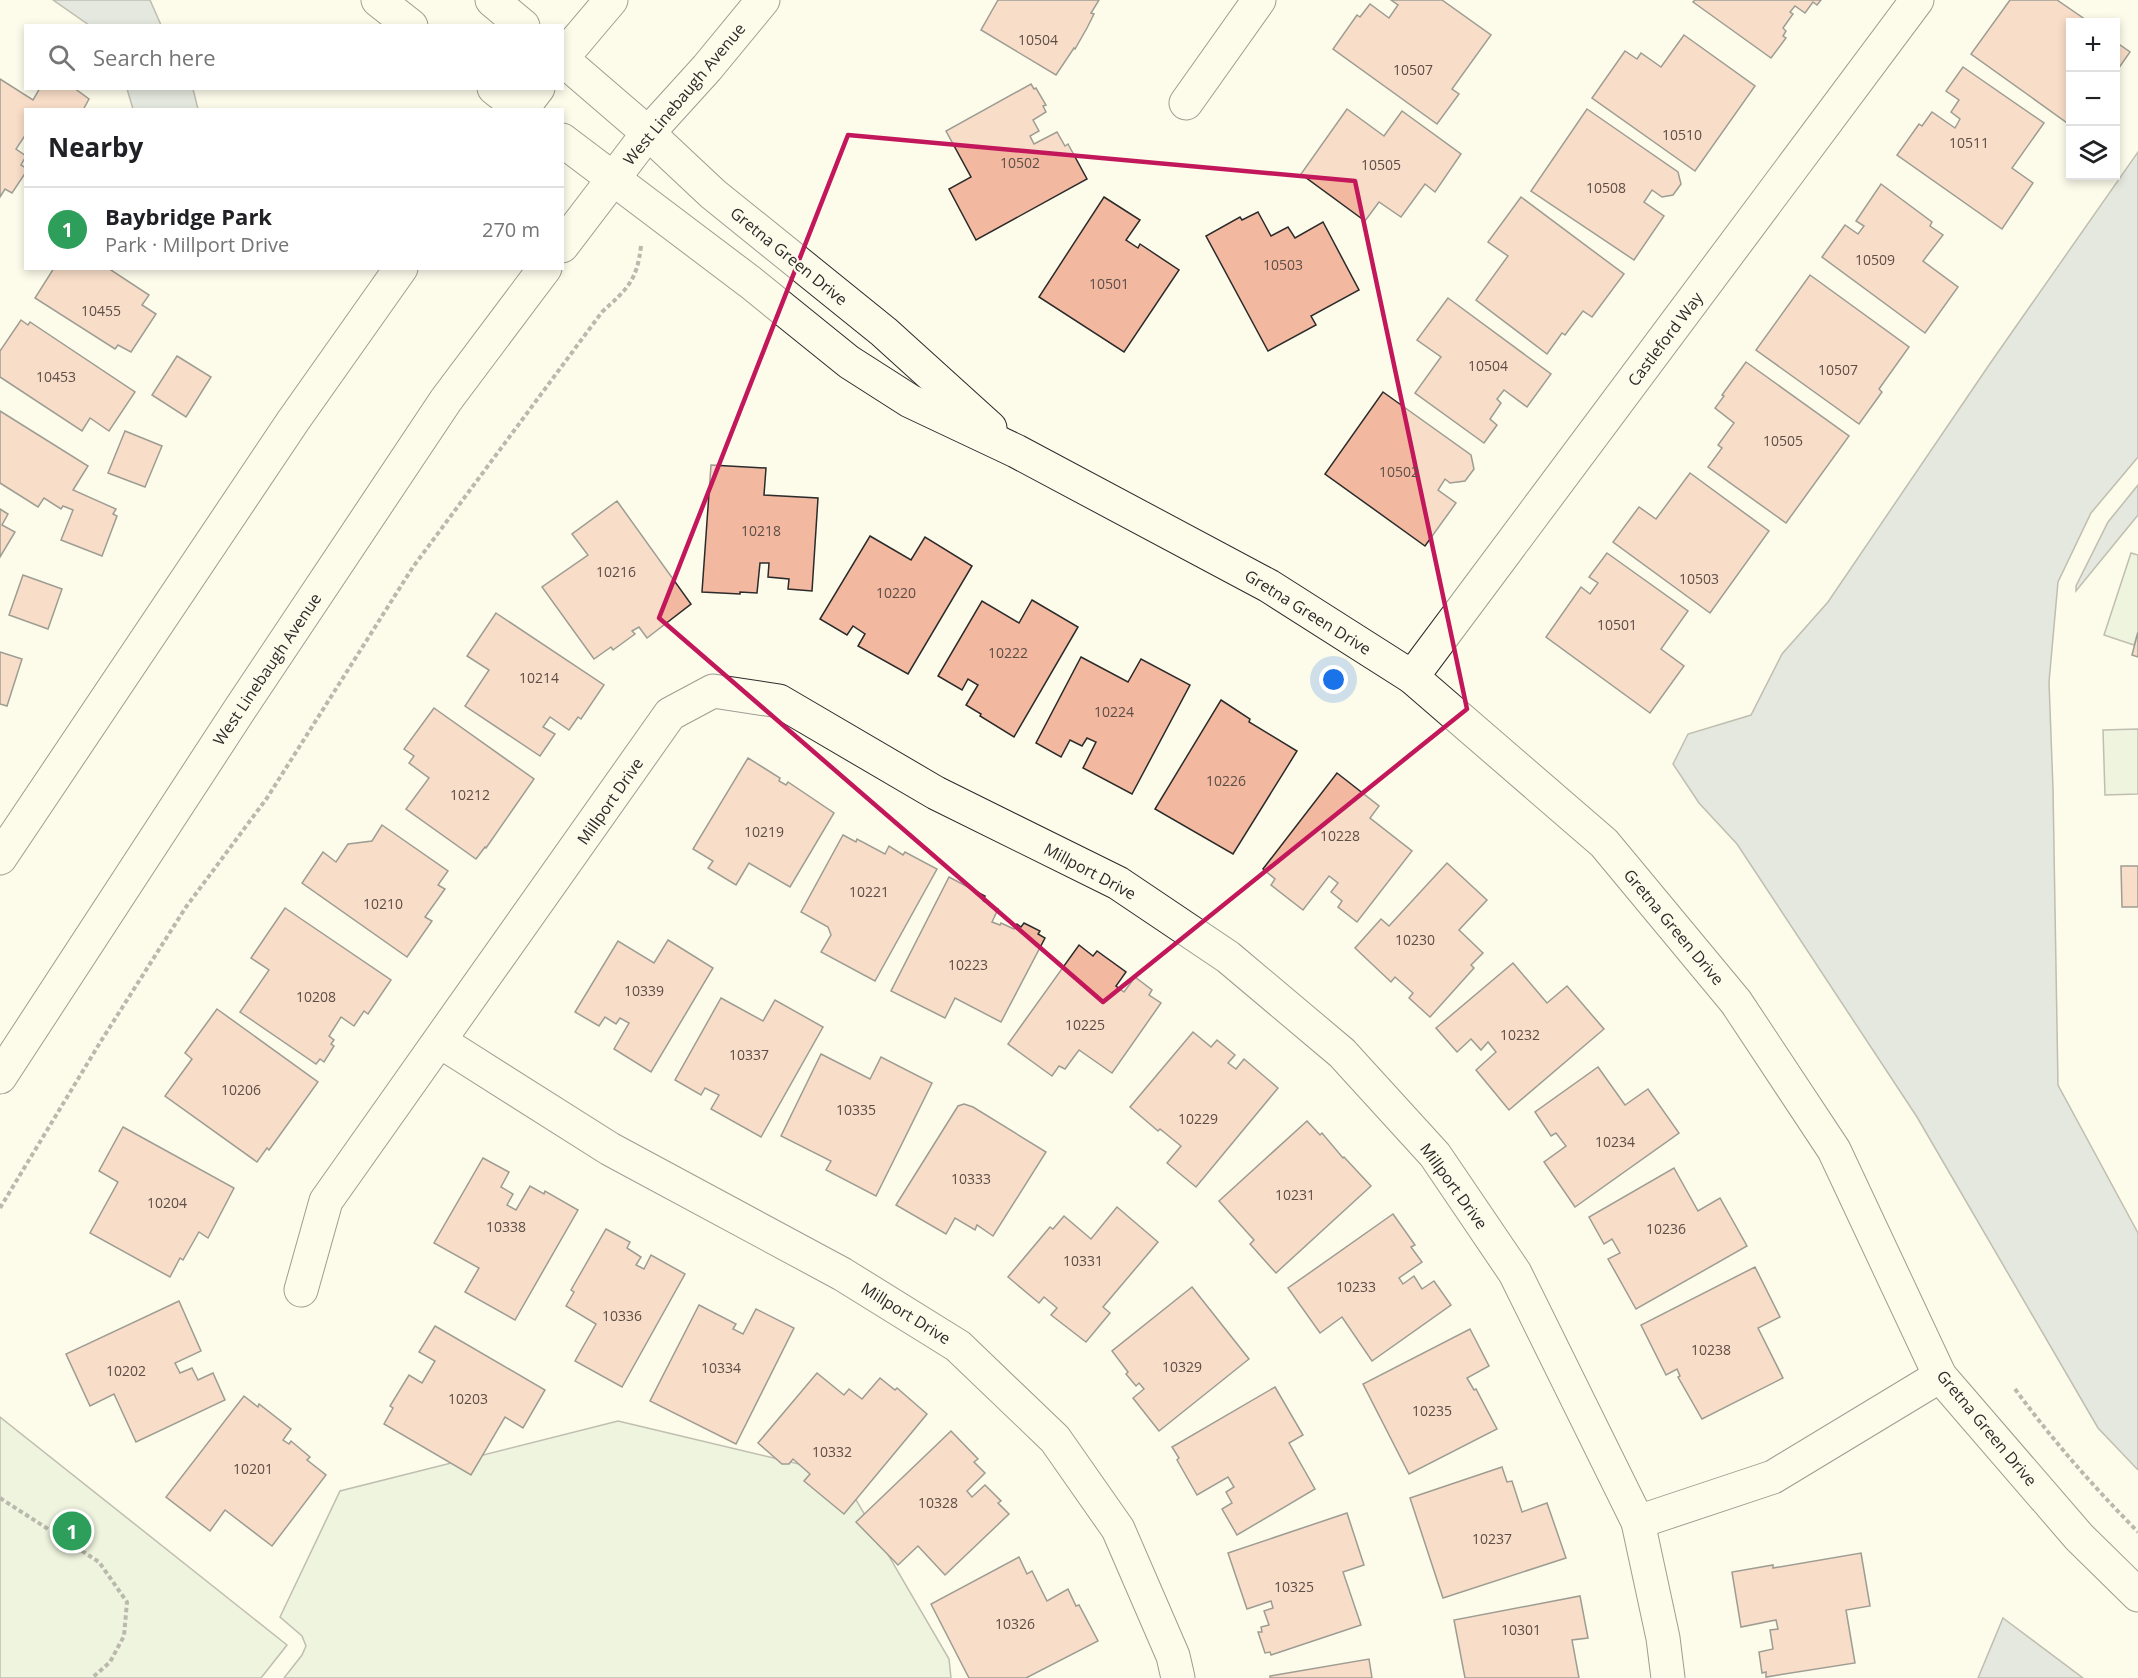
<!DOCTYPE html>
<html lang="en">
<head>
<meta charset="utf-8">
<style>
  :root { --surface:#fff; --page:#f2f2f2; --text:#202124; --muted:#757577; --line:#e0e0e0; --accent:#b45309 }
  body { margin:0; font-family:"Open Sans",sans-serif; background:var(--page); color:var(--text) }
  .controls { position:absolute; right:18px; top:18px; display:grid; overflow:hidden; border-radius:0px; box-shadow:0 3px 9px #0003 }
  .controls button { width:54px; height:54px; display:grid; place-items:center; padding:0; border:0; border-bottom:2px solid var(--line); background:var(--surface); color:var(--text); font:30px sans-serif }
  .you { position:absolute; left:1334px; top:680px; width:21px; height:21px; margin:-15px; border:4px solid #fff; border-radius:50%; background:#1a73e8; box-shadow:0 0 0 9px #1a73e833 }
  .badge { display:grid; place-items:center; width:39px; height:39px; border-radius:50%; background:var(--accent); color:#fff; font-size:20px; font-weight:700 }
  .pin { position:absolute; translate:-50% -50%; border:3px solid #fff; box-shadow:0 2px 6px #0006 }
  .list { margin:0; padding:0; list-style:none }
  h2 { display:flex; justify-content:space-between; align-items:center; height:78px; margin:0; padding:0 24px; font-size:26px }
  h2 small { font-size:20px; font-weight:400; color:var(--muted) }
  .list li { display:grid; grid-template-columns:39px 1fr auto; gap:18px; align-items:center; box-sizing:border-box; height:84px; padding:0 24px; border-top:2px solid var(--line) }
  .list b { display:block; font-size:22px; white-space:nowrap }
  .list p { margin:0; font-size:20px; white-space:nowrap; color:var(--muted) }
  .list em { font-size:20px; font-style:normal; color:var(--muted) }
  .icon { flex:none; width:33px; height:33px; fill:none; stroke:currentColor; stroke-width:2; stroke-linecap:round; stroke-linejoin:round }
  .map { position:relative; flex:none; width:2138px; height:1678px; overflow:hidden }
  .search { position:absolute; background:var(--surface); box-shadow:0 3px 9px #0003; left:24px; top:24px; width:540px; height:66px; display:flex; align-items:center; gap:15px; box-sizing:border-box; padding:0 21px; border-radius:0px; color:var(--muted); font-size:22px }
  .panel { position:absolute; background:var(--surface); box-shadow:0 3px 9px #0003; left:24px; top:108px; width:540px; height:162px; border-radius:0px }
  .map>svg:first-child { display:block }
</style>
</head>
<body>
<div class="map">
<svg width="2138" height="1678" viewBox="0 0 2138 1678">
  <rect width="100%" height="100%" fill="#fdfbea"/>
  <g fill="#deebd1" stroke="#74746e" stroke-width="1.5">
    <polygon points="2131,553 2138,555 2138,632 2134,645 2104,635"/>
    <polygon points="2138,729 2138,794 2105,795 2103,730"/>
    <polygon points="0,1417 287,1645 261,1678 0,1678"/>
    <polygon points="618,1421 841,1474 949,1659 951,1678 284,1678 302,1655 306,1646 302,1636 280,1617 340,1491"/>
  </g>
  <g fill="#c7d0d0" stroke="#74746e" stroke-width="1.5">
    <polygon points="53,0 150,0 161,25 89,25"/>
    <polygon points="127,89 193,89 198,109 133,109"/>
    <polygon points="2138,152 2138,457 2091,513 2058,582 2049,682 2053,789 2058,1085 2138,1233 2138,1470 2098,1428 1917,1117 1737,844 1699,803 1673,764 1688,734 1751,715 1782,654 1828,602 1989,365"/>
    <polygon points="2138,485 2138,515 2076,591 2076,586 2108,522"/>
    <polygon points="2003,1618 2083,1678 1978,1678"/>
  </g>
  <g fill="#f2b8a0" stroke="#2b2b2b" stroke-width="1.5">
    <polygon points="998,0 1099,0 1091,13 1094,14 1087,28 1075,49 1074,48 1056,75 981,30"/>
    <polygon points="1391,0 1442,0 1491,35 1452,89 1459,94 1437,124 1333,49 1357,15 1360,17 1370,4 1389,18 1398,5"/>
    <polygon points="1695,0 1821,0 1817,5 1813,2 1805,13 1795,6 1790,12 1793,14 1783,28 1786,31 1783,36 1786,38 1771,58 1693,2"/>
    <polygon points="2010,0 2057,0 2089,22 2070,22 2070,125 1971,54"/>
    <polygon points="1684,35 1755,86 1695,171 1592,98 1625,51 1637,59 1641,53 1661,67"/>
    <polygon points="2116,42 2130,52 2116,72"/>
    <polygon points="1963,67 2044,123 2012,168 2033,183 2002,229 1897,155 1919,124 1922,126 1932,112 1955,128 1960,119 1951,112 1959,100 1946,91"/>
    <polygon points="0,79 33,100 40,88 74,88 89,99 83,110 26,110 26,134 16,149 26,156 21,165 26,168 26,172 12,193 5,189 0,197"/>
    <polygon points="1031,84 1034,89 1036,88 1046,105 1043,106 1046,112 1033,120 1039,131 1030,136 1034,144 1057,132 1065,146 1068,144 1087,179 976,240 949,189 971,177 946,131"/>
    <polygon points="1347,109 1384,136 1402,111 1461,154 1435,192 1425,184 1401,217 1379,202 1365,221 1301,174"/>
    <polygon points="1587,109 1678,172 1681,184 1673,195 1662,197 1652,190 1644,202 1664,216 1634,260 1531,191"/>
    <polygon points="1881,184 1932,222 1930,226 1943,235 1923,261 1958,287 1925,333 1822,257 1845,225 1858,234 1864,226 1856,221"/>
    <polygon points="1104,197 1140,220 1126,240 1138,248 1140,244 1179,270 1124,352 1039,297"/>
    <polygon points="1521,197 1624,274 1592,317 1583,311 1565,335 1562,333 1547,354 1476,300 1508,256 1488,242"/>
    <polygon points="1258,212 1271,236 1288,227 1295,238 1323,222 1359,290 1311,316 1316,325 1268,351 1206,236 1240,217 1242,220"/>
    <polygon points="54,268 108,268 149,295 142,305 156,314 131,352 118,345 115,349 35,298"/>
    <polygon points="1810,275 1909,347 1879,389 1882,392 1859,424 1756,350"/>
    <polygon points="1448,298 1551,374 1527,407 1504,390 1497,399 1501,403 1490,419 1497,425 1484,443 1415,393 1441,357 1417,340"/>
    <polygon points="21,320 28,325 30,322 135,392 109,431 90,418 82,431 0,377 0,351"/>
    <polygon points="177,356 211,377 186,417 152,395"/>
    <polygon points="1746,362 1849,436 1786,523 1708,467 1722,448 1718,445 1734,423 1715,408 1724,396 1722,395"/>
    <polygon points="1383,392 1471,455 1474,469 1465,481 1450,483 1445,479 1438,490 1456,503 1425,546 1325,474"/>
    <polygon points="0,411 88,466 73,490 116,509 113,514 117,516 102,556 61,540 73,510 63,506 61,509 44,498 38,507 0,483"/>
    <polygon points="125,431 162,446 145,487 108,473"/>
    <polygon points="711,465 766,468 764,495 818,498 812,591 788,589 789,579 768,577 769,563 760,563 757,593 740,592 740,594 702,592"/>
    <polygon points="1690,473 1769,531 1710,613 1613,542 1639,507 1656,519"/>
    <polygon points="617,501 691,604 647,638 639,627 632,631 635,634 613,650 611,647 594,659 542,587 588,555 572,534"/>
    <polygon points="0,509 8,514 2,525 15,532 0,557"/>
    <polygon points="870,536 911,560 925,537 972,566 908,674 858,646 865,634 853,626 847,635 820,619"/>
    <polygon points="1607,553 1688,611 1661,649 1684,666 1650,713 1546,637 1581,587 1590,594 1598,583 1589,577"/>
    <polygon points="23,575 62,589 48,629 9,615"/>
    <polygon points="1032,600 1078,627 1014,737 980,716 981,714 966,705 978,685 968,679 962,690 938,676 982,601 1019,623"/>
    <polygon points="496,613 604,685 581,719 578,717 569,730 550,717 543,727 555,734 540,756 465,706 489,670 467,656"/>
    <polygon points="2138,632 2138,657 2132,655"/>
    <polygon points="0,652 22,659 7,706 0,704"/>
    <polygon points="1081,657 1128,682 1141,659 1190,685 1132,794 1083,768 1096,742 1087,738 1082,746 1070,740 1061,757 1036,743"/>
    <polygon points="1221,700 1250,719 1249,722 1297,751 1233,854 1155,809"/>
    <polygon points="434,708 534,779 486,848 485,847 476,859 406,809 429,778 409,763 414,756 404,749"/>
    <polygon points="748,758 780,778 779,781 786,785 788,782 834,813 790,887 749,863 736,885 708,868 713,861 693,849"/>
    <polygon points="1337,773 1379,806 1370,818 1412,851 1357,922 1338,907 1342,901 1331,892 1338,883 1329,876 1303,910 1271,885 1275,879 1263,869"/>
    <polygon points="382,825 448,871 438,885 445,889 425,917 432,921 407,957 302,883 323,852 336,862 348,844 372,841"/>
    <polygon points="843,835 856,842 857,839 885,854 889,846 903,855 905,852 937,869 875,981 821,952 831,935 828,927 801,912"/>
    <polygon points="1447,863 1487,900 1459,930 1483,953 1471,965 1474,968 1430,1017 1409,998 1413,993 1395,977 1391,982 1355,948 1381,919 1389,926"/>
    <polygon points="2121,866 2138,866 2138,907 2122,907"/>
    <polygon points="949,877 985,896 983,901 998,909 992,922 1000,925 1001,923 1014,929 1017,924 1021,927 1024,923 1040,931 1038,934 1045,938 1001,1022 955,998 945,1018 891,991"/>
    <polygon points="285,908 391,980 368,1014 364,1011 354,1026 341,1017 329,1036 334,1040 331,1044 334,1046 324,1062 320,1059 316,1064 240,1012 269,970 251,958"/>
    <polygon points="668,940 713,968 651,1072 614,1049 629,1023 620,1018 616,1024 605,1017 599,1026 575,1012 618,941 654,963"/>
    <polygon points="1079,945 1093,956 1097,951 1126,972 1116,986 1124,992 1135,977 1152,990 1149,995 1161,1003 1112,1073 1079,1050 1065,1069 1059,1066 1052,1076 1008,1044"/>
    <polygon points="1513,963 1547,1003 1567,986 1604,1029 1509,1110 1476,1070 1496,1052 1488,1042 1481,1050 1471,1039 1457,1052 1436,1028"/>
    <polygon points="721,998 763,1021 775,1000 823,1027 761,1137 711,1109 719,1095 705,1088 701,1095 675,1080"/>
    <polygon points="217,1009 318,1082 269,1150 267,1148 257,1162 165,1096 192,1059 185,1053"/>
    <polygon points="1193,1032 1211,1047 1217,1040 1235,1055 1228,1063 1236,1069 1244,1059 1278,1088 1196,1187 1167,1163 1181,1146 1160,1129 1158,1131 1130,1107"/>
    <polygon points="821,1054 870,1079 881,1057 932,1083 876,1196 826,1170 831,1161 781,1136"/>
    <polygon points="1598,1067 1625,1105 1648,1089 1679,1133 1575,1207 1544,1162 1566,1146 1556,1133 1551,1136 1535,1112"/>
    <polygon points="964,1104 973,1107 1046,1152 993,1236 977,1225 975,1230 955,1218 946,1234 896,1205 958,1106"/>
    <polygon points="1307,1121 1320,1135 1322,1133 1343,1158 1344,1157 1371,1186 1276,1273 1250,1244 1254,1240 1219,1201"/>
    <polygon points="123,1127 234,1188 208,1238 199,1232 183,1260 180,1258 170,1277 90,1233 118,1182 99,1171"/>
    <polygon points="483,1158 509,1172 501,1187 513,1194 507,1205 516,1210 530,1186 544,1194 545,1191 578,1210 515,1320 465,1292 479,1268 434,1243"/>
    <polygon points="1674,1168 1698,1211 1720,1198 1747,1246 1636,1309 1608,1259 1620,1253 1612,1239 1604,1244 1589,1217"/>
    <polygon points="1117,1207 1158,1242 1103,1307 1110,1313 1086,1342 1051,1315 1057,1308 1044,1297 1039,1303 1008,1277 1050,1227 1053,1229 1064,1216 1091,1239"/>
    <polygon points="1393,1214 1415,1245 1411,1247 1422,1262 1399,1278 1403,1284 1414,1276 1422,1289 1434,1281 1451,1305 1372,1361 1342,1317 1320,1333 1288,1288"/>
    <polygon points="606,1229 630,1242 627,1248 641,1257 636,1265 644,1269 651,1255 685,1274 622,1387 575,1361 596,1324 566,1306 574,1292 571,1290"/>
    <polygon points="1755,1267 1780,1317 1758,1328 1783,1378 1702,1419 1678,1377 1680,1376 1677,1369 1666,1375 1641,1325"/>
    <polygon points="1192,1287 1249,1359 1159,1431 1133,1398 1144,1389 1139,1383 1136,1386 1126,1374 1128,1372 1112,1351"/>
    <polygon points="179,1301 201,1351 175,1363 180,1373 192,1368 198,1380 213,1373 225,1400 136,1442 114,1394 90,1406 66,1354"/>
    <polygon points="699,1305 736,1324 733,1329 743,1334 756,1309 794,1328 736,1444 650,1401"/>
    <polygon points="435,1326 545,1390 523,1428 505,1417 471,1475 384,1424 393,1408 390,1406 409,1375 422,1383 435,1361 419,1352"/>
    <polygon points="1470,1329 1489,1366 1467,1378 1474,1390 1476,1389 1497,1429 1409,1474 1363,1384"/>
    <polygon points="817,1373 844,1395 849,1389 862,1399 880,1378 895,1390 897,1388 927,1414 844,1514 804,1481 810,1474 793,1459 789,1464 782,1464 758,1443"/>
    <polygon points="1275,1387 1303,1435 1289,1443 1315,1489 1237,1535 1222,1509 1232,1503 1226,1492 1234,1487 1228,1477 1197,1495 1177,1460 1179,1458 1172,1447"/>
    <polygon points="244,1396 258,1407 259,1404 291,1429 283,1440 289,1444 291,1441 310,1457 307,1460 326,1475 272,1546 225,1510 210,1531 166,1497"/>
    <polygon points="951,1431 978,1459 974,1462 985,1473 967,1491 972,1497 985,1485 1001,1501 998,1503 1009,1514 945,1575 918,1546 898,1565 856,1522"/>
    <polygon points="1502,1467 1507,1482 1512,1481 1522,1512 1547,1503 1566,1558 1443,1598 1410,1498"/>
    <polygon points="1347,1513 1364,1565 1343,1572 1361,1625 1271,1655 1270,1652 1265,1653 1258,1632 1262,1632 1261,1627 1269,1625 1264,1611 1273,1608 1271,1601 1247,1609 1228,1553"/>
    <polygon points="1861,1553 1870,1606 1846,1610 1855,1663 1766,1677 1766,1672 1762,1673 1759,1652 1773,1649 1770,1630 1778,1629 1776,1620 1741,1627 1732,1572 1773,1565 1773,1568"/>
    <polygon points="1019,1557 1027,1574 1032,1571 1047,1601 1068,1589 1076,1606 1079,1605 1098,1641 1026,1678 969,1678 931,1604"/>
    <polygon points="1580,1596 1588,1638 1572,1640 1579,1678 1465,1678 1454,1620"/>
    <polygon points="1369,1659 1372,1678 1270,1678 1270,1676"/>
  </g>
  <g fill="none" stroke-linecap="round" stroke-linejoin="round">
    <defs>
      <g id="minor">
        <polyline points="378,0 411,26"/>
        <polyline points="492,0 523,26"/>
        <polyline points="562,59 648,133 713,194 884,332 990,428"/>
        <polyline points="494,88 522,110"/>
        <polyline points="1186,103 1259,0"/>
        <polyline points="562,140 750,282 849,362 910,401 1016,451 1269,586 1412,677 1604,843 1736,1002 1834,1150 1940,1376 2079,1537 2138,1595"/>
        <polyline points="1412,677 1917,0"/>
        <polyline points="441,1042 610,1149 842,1274 958,1346 1055,1439 1118,1529 1173,1656 1178,1678"/>
        <polyline points="301,1290 326,1201 670,714 713,691 779,701 936,793 1118,883 1228,957 1342,1053 1435,1155 1515,1273 1638,1522 1663,1638 1668,1678"/>
        <polyline points="1638,1522 1773,1477 1940,1376"/>
      </g>
      <g id="major">
        <polyline points="562,58 611,0"/>
        <polyline points="521,110 538,88"/>
        <polyline points="562,246 648,133 707,68 763,0"/>
        <polyline points="0,858 293,421 401,268"/>
        <polyline points="0,1077 240,709 446,400 545,268"/>
      </g>
    </defs>
    <use href="#minor" stroke="#2b2b2b" stroke-width="35"/>
    <use href="#major" stroke="#2b2b2b" stroke-width="35"/>
    <g stroke="#6a6964" stroke-width="4" stroke-dasharray="4.5 3" stroke-linecap="butt">
      <path d="M0 1208 101 1041 186 907 267 798 413 567 602 312C627 289 637 281 641 246"/>
      <path d="M2015 1389C2054 1442 2092 1485 2138 1532"/>
      <polyline points="0,1498 99,1562 127,1602 124,1636 110,1662 92,1678"/>
    </g>
    <use href="#minor" stroke="#fdfbea" stroke-width="33"/>
    <use href="#major" stroke="#fdfbea" stroke-width="33"/>
  </g>
  <path d="M0 0H2138V1678H0ZM848 135 1355 181 1467 709 1103 1002 659 618Z" fill="#fdfbea" fill-opacity=".55" fill-rule="evenodd"/>
  <path fill="none" stroke="#c2185b" stroke-width="4.5" stroke-linejoin="round" d="M848 135 1355 181 1467 709 1103 1002 659 618Z"/>
  <g text-anchor="middle" dominant-baseline="central" stroke-width="4.5" stroke-linejoin="round" paint-order="stroke">
    <g font-size="14" fill="#5d4e48">
      <text x="1038" y="39">10504</text>
      <text x="1413" y="69">10507</text>
      <text x="1682" y="134">10510</text>
      <text x="1969" y="142">10511</text>
      <text x="1020" y="162">10502</text>
      <text x="1381" y="164">10505</text>
      <text x="1606" y="187">10508</text>
      <text x="1875" y="259">10509</text>
      <text x="1283" y="264">10503</text>
      <text x="1109" y="283">10501</text>
      <text x="101" y="310">10455</text>
      <text x="1488" y="365">10504</text>
      <text x="1838" y="369">10507</text>
      <text x="56" y="376">10453</text>
      <text x="1783" y="440">10505</text>
      <text x="1399" y="471">10502</text>
      <text x="761" y="530">10218</text>
      <text x="616" y="571">10216</text>
      <text x="1699" y="578">10503</text>
      <text x="896" y="592">10220</text>
      <text x="1617" y="624">10501</text>
      <text x="1008" y="652">10222</text>
      <text x="539" y="677">10214</text>
      <text x="1114" y="711">10224</text>
      <text x="1226" y="780">10226</text>
      <text x="470" y="794">10212</text>
      <text x="764" y="831">10219</text>
      <text x="1340" y="835">10228</text>
      <text x="869" y="891">10221</text>
      <text x="383" y="903">10210</text>
      <text x="1415" y="939">10230</text>
      <text x="968" y="964">10223</text>
      <text x="644" y="990">10339</text>
      <text x="316" y="996">10208</text>
      <text x="1085" y="1024">10225</text>
      <text x="1520" y="1034">10232</text>
      <text x="749" y="1054">10337</text>
      <text x="241" y="1089">10206</text>
      <text x="856" y="1109">10335</text>
      <text x="1198" y="1118">10229</text>
      <text x="1615" y="1141">10234</text>
      <text x="971" y="1178">10333</text>
      <text x="1295" y="1194">10231</text>
      <text x="167" y="1202">10204</text>
      <text x="506" y="1226">10338</text>
      <text x="1666" y="1228">10236</text>
      <text x="1083" y="1260">10331</text>
      <text x="1356" y="1286">10233</text>
      <text x="622" y="1315">10336</text>
      <text x="1711" y="1349">10238</text>
      <text x="1182" y="1366">10329</text>
      <text x="721" y="1367">10334</text>
      <text x="126" y="1370">10202</text>
      <text x="468" y="1398">10203</text>
      <text x="1432" y="1410">10235</text>
      <text x="832" y="1451">10332</text>
      <text x="253" y="1468">10201</text>
      <text x="938" y="1502">10328</text>
      <text x="1492" y="1538">10237</text>
      <text x="1294" y="1586">10325</text>
      <text x="1015" y="1623">10326</text>
      <text x="1521" y="1629">10301</text>
    </g>
    <g font-size="16" fill="#2b2b2b" stroke="#fdfbea">
      <text transform="translate(684 94) rotate(-50)">West Linebaugh Avenue</text>
      <text transform="translate(789 256) rotate(39)">Gretna Green Drive</text>
      <text transform="translate(1665 339) rotate(-53)">Castleford Way</text>
      <text transform="translate(1308 612) rotate(32)">Gretna Green Drive</text>
      <text transform="translate(267 669) rotate(-56)">West Linebaugh Avenue</text>
      <text transform="translate(610 801) rotate(-55)">Millport Drive</text>
      <text transform="translate(1090 871) rotate(28)">Millport Drive</text>
      <text transform="translate(1674 927) rotate(50)">Gretna Green Drive</text>
      <text transform="translate(1454 1186) rotate(54)">Millport Drive</text>
      <text transform="translate(906 1313) rotate(32)">Millport Drive</text>
      <text transform="translate(1987 1428) rotate(50)">Gretna Green Drive</text>
    </g>
  </g>
</svg>
<div class="controls">
<button>+</button>
<button>−</button>
<button><svg class="icon" aria-label="layers" viewBox="0 0 24 24"><path d="M12 4l9 5-9 5-9-5zM3 14l9 5 9-5"/></svg></button>
</div>
<div class="you"></div>
<div class="pin badge" style="left:72px;top:1531px;background:#2e9e5b">1</div>
<div class="search"><svg class="icon" aria-label="search" viewBox="0 0 24 24"><circle cx="10" cy="10" r="6"/><path d="M15 15l6 6"/></svg>Search here</div>
<section class="panel">
<h2>Nearby<small></small></h2>
<ul class="list">
<li><span class="badge" style="background:#2e9e5b">1</span><div><b>Baybridge Park</b><p>Park · Millport Drive</p></div><em>270 m</em></li>
</ul>
</section>
</div>
</body>
</html>
